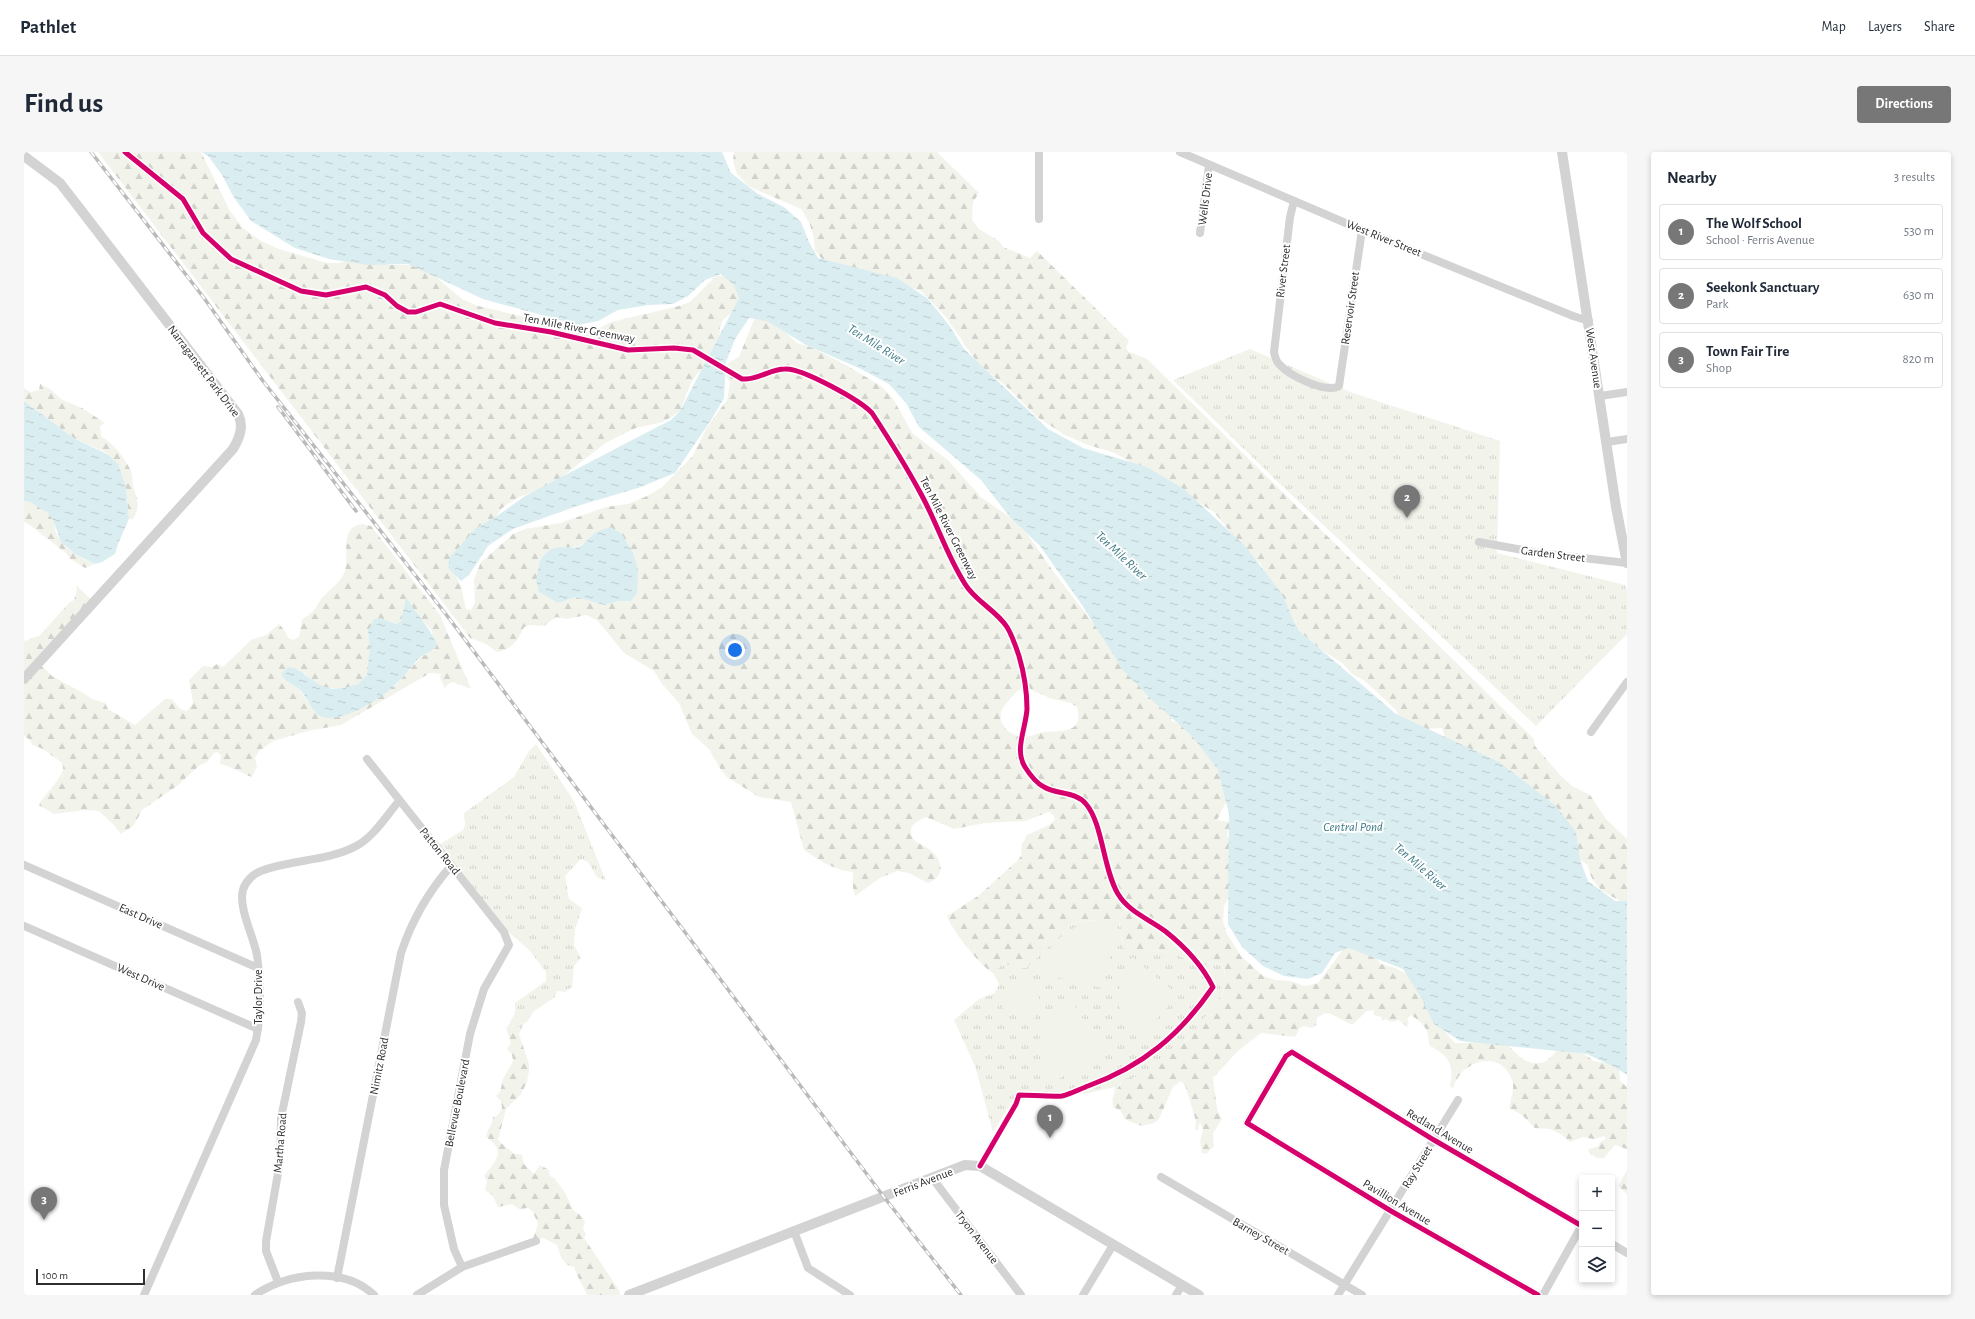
<!DOCTYPE html>
<html lang="en">
<head>
<meta charset="utf-8">
<style>
  :root { --surface:#fff; --page:#f6f6f7; --text:#1f2937; --muted:#747a83; --line:#e0e1e3; --accent:#777 }
  body { margin:0; font-family:"Alegreya Sans",sans-serif; background:var(--page); color:var(--text) }
  .controls { position:absolute; right:12px; bottom:12px; display:grid; overflow:hidden; border-radius:4px; box-shadow:0 2px 6px #0003 }
  .controls button { width:36px; height:36px; display:grid; place-items:center; padding:0; border:0; border-bottom:1px solid var(--line); background:var(--surface); color:var(--text); font:20px sans-serif }
  .scale { position:absolute; left:12px; bottom:10px; width:109px; box-sizing:border-box; padding-left:4px; border:2px solid #2e2e2e; border-top:0; font-size:11px; line-height:14px; white-space:nowrap; color:#2e2e2e; -webkit-text-stroke:3px #fff; paint-order:stroke }
  .you { position:absolute; left:711px; top:498px; width:14px; height:14px; margin:-10px; border:3px solid #fff; border-radius:50%; background:#1a73e8; box-shadow:0 0 0 6px #1a73e833 }
  .badge { display:grid; place-items:center; width:26px; height:26px; border-radius:50%; background:var(--accent); color:#fff; font-size:13px; font-weight:700 }
  .pin { position:absolute; translate:-50% -33px; filter:drop-shadow(0 1px 2px #0008) }
  .pin::after { content:''; position:absolute; top:21px; width:14px; height:12px; background:inherit; clip-path:polygon(0 0,100% 0,50% 100%) }
  .list { margin:0; padding:0; list-style:none }
  h2 { display:flex; justify-content:space-between; align-items:center; height:52px; margin:0; padding:0 16px; font-size:17px }
  h2 small { font-size:13px; font-weight:400; color:var(--muted) }
  .list li { display:grid; grid-template-columns:26px 1fr auto; gap:12px; align-items:center; box-sizing:border-box; height:56px; margin:0 8px 8px; padding:0 8px; border:1px solid var(--line); border-radius:4px }
  .list b { display:block; font-size:15px; white-space:nowrap }
  .list p { margin:0; font-size:13px; white-space:nowrap; color:var(--muted) }
  .list em { font-size:13px; font-style:normal; color:var(--muted) }
  .icon { flex:none; width:22px; height:22px; fill:none; stroke:currentColor; stroke-width:2; stroke-linecap:round; stroke-linejoin:round }
  .map { position:relative; flex:none; width:1603px; height:1143px; overflow:hidden; border-radius:4px }
  header { display:flex; align-items:center; gap:24px; box-sizing:border-box; height:56px; padding:0 20px; background:var(--surface); border-bottom:1px solid var(--line) }
  header strong { font-size:19px }
  nav { display:flex; gap:22px; margin-inline-start:auto; font-size:14px }
  .intro { display:flex; align-items:center; justify-content:space-between; box-sizing:border-box; height:96px; padding:0 24px }
  h1 { margin:0; font-size:28px }
  .button { padding:10px 18px; border-radius:4px; background:var(--accent); color:#fff; font-size:14px; font-weight:700 }
  main { display:flex; gap:24px; padding:0 24px }
  aside { flex:1; background:var(--surface); border-radius:4px; box-shadow:0 2px 6px #0003 }
  .map>svg:first-child { display:block }
</style>
</head>
<body>
<header>
<strong>Pathlet</strong>
<nav><a>Map</a><a>Layers</a><a>Share</a></nav>
</header>
<div class="intro"><h1>Find us</h1><a class="button">Directions</a></div>
<main>
<div class="map">
<svg width="1603" height="1143" viewBox="0 0 1603 1143">
  <defs>
    <pattern id="grass-tufts" width="24" height="20" patternUnits="userSpaceOnUse"><rect width="24" height="20" fill="#f2f4ec"/><path d="M3 7l-1-3M5 7V3M7 7l1-3M15 17l-1-3M17 17v-4M19 17l1-3" fill="none" stroke="#d0d2cb"/></pattern>
    <pattern id="forest-firs" width="22" height="20" patternUnits="userSpaceOnUse"><rect width="22" height="20" fill="#f2f4ec"/><path d="M5 1l3.5 6h-7zM16 11l3.5 6h-7z" fill="#d0d2cb"/></pattern>
    <pattern id="water-ripples" width="26" height="14" patternUnits="userSpaceOnUse"><rect width="26" height="14" fill="#daedf0"/><path d="M2 4q2-2 4 0t4 0M15 11q2-2 4 0t4 0" fill="none" stroke="#bbccce"/></pattern>
  </defs>
  <rect width="100%" height="100%" fill="#fff"/>
  <g fill="url(#grass-tufts)">
    <polygon points="1226,197 1329,241 1476,289 1473,401 1601,433 1603,439 1603,482 1512,574 1255,331 1149,228"/>
    <polygon points="512,592 550,649 582,729 573,725 564,710 557,707 541,724 545,747 558,756 551,778 550,793 557,806 550,814 548,835 541,840 533,839 531,845 509,860 503,870 500,871 498,876 484,874 491,861 491,851 522,829 522,820 506,799 479,775 413,694 439,678 441,673 440,661 490,625 505,599"/>
    <path d="M1090 767 1095 769C1097 778 1097 788 1100 797H1121L1152 802 1176 815 1189 810 1199 812C1201 819 1202 831 1199 839 1189 864 1149 903 1128 919 1123 923 1106 927 1099 928L1089 941 1091 935 1060 942 991 945 969 980 951 914 930 868 955 847 971 841 975 832 969 821 978 812 1002 816 1050 770Z"/>
  </g>
  <g fill="url(#forest-firs)" fill-rule="evenodd">
    <path d="M74 0H177L206 59 219 76 237 89 255 97 303 111H313L338 106 366 113H392L406 120 438 147 454 154 501 165 550 174 566 181 587 170 655 154 666 150 691 125C703 120 710 131 717 138L714 156 699 168 696 175 695 201 674 221 667 231 656 259 652 262 639 270 612 276 601 281 580 292 528 333 495 345 478 356 431 422 437 435 442 457 447 458 451 450 450 427 457 410 489 382 501 377 536 371 582 355 604 352 621 345 637 336 668 305 683 275 703 248 706 230 698 218 704 211 715 205 729 170 733 163 751 171 773 191 789 196 822 213 857 234 868 245 889 282 924 308 957 345 991 369 1004 383 1029 419 1066 467 1142 556 1148 569 1163 575 1175 577 1206 642 1193 668 1206 670 1203 683 1210 696 1207 740 1200 754 1199 769 1203 782 1217 804 1239 824 1252 828 1266 829 1281 834 1294 831 1320 796 1335 793 1347 800 1357 812 1369 815 1383 822 1421 880 1431 891H1444L1460 888 1483 891C1491 902 1506 917 1522 909 1526 907 1530 901 1534 898L1560 902 1570 909 1595 913 1596 929 1603 935V997L1591 993 1580 1006H1573L1564 1000 1565 997 1574 994 1576 990 1582 987 1580 984 1570 987 1559 985 1546 990 1538 983 1526 977 1511 976 1498 963 1485 956C1487 947 1491 936 1488 928 1477 896 1436 908 1429 937L1426 934C1431 911 1424 904 1405 893 1405 877 1400 872 1387 863L1383 867 1385 871 1383 875 1375 868 1367 870 1362 867 1358 869 1357 865 1350 863V858L1343 859 1328 873 1305 861 1299 862 1293 866 1292 873 1288 876 1280 874 1276 876 1271 885 1237 881 1214 899 1189 926 1193 957 1198 967 1189 981 1190 994 1182 1002 1178 1001 1176 989 1179 978 1176 970 1174 978H1171L1172 969 1161 933 1157 929 1149 935 1135 967 1130 971 1118 974 1107 970 1101 967 1096 958 1089 955C1087 938 1094 939 1100 926 1112 929 1117 920 1128 919L1163 888 1194 848 1200 838 1199 834 1200 832 1201 820 1199 812 1189 810 1176 815 1152 802 1121 797H1100C1097 788 1097 778 1095 769L1090 767 1050 770 1002 816 979 812 969 821C956 814 927 777 923 764L954 744 994 708 997 704 998 692 1003 683 1027 672 1031 667 1030 664 1025 660 1001 669 961 671 930 677 902 665 892 670 888 674C886 679 887 685 891 689 895 692 901 694 905 697 919 707 922 725 904 731L885 721 873 719 856 726 831 744 829 736V720C810 718 796 709 780 698L767 650 735 645 703 625 697 618 685 597 668 582 655 551 638 532 630 519 600 501 573 468 562 463 543 467 532 465 520 474 506 473 500 475C494 488 488 498 473 500L462 492 446 486ZM572 380 595 449 580 453 552 445 534 451V395C557 397 556 395 572 380ZM1001 535 1028 547 1047 551 1053 555C1060 582 1038 579 1020 580 1013 581 1006 585 999 585 983 584 969 567 981 553 987 546 992 538 1001 535Z"/>
    <path d="M710 0H913L955 41 949 50 948 68 955 77 975 89 979 95 1006 106 1013 99 1105 189 1102 196 1105 200 1123 207 1510 587 1511 594 1536 623 1548 634 1566 643 1582 667 1603 687V752C1584 743 1567 736 1564 713L1552 706 1423 592 1418 576 1403 577 1378 573 1372 558 1341 529 1328 522 1318 511 1292 494 1270 475 1236 411 1226 404 1190 360 1091 301 1064 293 1041 283 1013 265 982 234 955 213 921 164 897 139 800 109 791 99 789 82 785 70 777 57 724 34 713 22 709 9Z"/>
    <path d="M16 232 26 237 37 247 58 256 81 271 76 274 77 284C90 292 100 305 107 319 109 324 108 329 109 334 113 347 117 354 109 367H105L102 335 83 301 51 287 0 249V236L6 240 15 238Z"/>
    <path d="M0 349C10 350 26 359 30 369 31 374 31 380 34 384 41 398 57 406 71 412L61 416 45 406 43 402 7 374 0 370Z"/>
    <path d="M338 372 347 374 416 463 447 537 429 530 424 532 421 536 416 526 417 522 406 521 317 573 284 579 249 589 235 599 231 606 233 614 228 625C217 621 207 614 196 612L197 603 193 600 190 601 183 610 176 613 153 634 118 658 110 673 97 682 90 673 75 659 61 658 30 662 15 653C19 643 45 621 38 611 36 609 32 607 30 605 23 600 17 595 8 593L6 588 0 584V489L15 484 45 451 50 448 53 438 52 433 71 451 17 513 28 524 61 542 68 547 81 551 84 557 111 573 141 547H148L156 557 163 559 169 551 165 528 179 514 188 515 193 512 199 515 227 488 242 483 255 472 261 479 264 486 269 488 275 485 278 467C282 465 287 462 290 458 293 455 294 451 297 447 304 438 317 431 321 419 326 404 314 375 338 372ZM382 446 391 460 408 479 410 498 396 506 371 534 309 565C290 564 286 552 275 537L280 521C285 525 290 530 295 533 307 540 337 538 343 522 348 509 346 492 344 479L356 466 372 472 377 469Z"/>
    <path d="M484 874 498 876 495 882 505 912V919L503 930 497 942 482 957 474 988 489 1001 498 1003 500 1012 510 1022 516 1013 525 1018 526 1024 531 1027 540 1039 550 1059 555 1062 561 1070 559 1077 562 1082 560 1086 595 1138 596 1143H563C559 1133 553 1125 550 1115 537 1112 537 1104 533 1093L519 1086 508 1090 514 1072 509 1060 504 1056 495 1057 488 1052 474 1055 469 1044 461 1038 463 1029 460 1024C472 1008 483 999 462 985 463 977 469 973 469 965L474 963 478 956 477 949 472 944 476 940 479 927 489 909 488 902 483 897 487 891 482 876Z"/>
    <polygon points="1603,1018 1603,1042 1594,1034"/>
  </g>
  <g fill="#f2f4ec">
    <path d="M1081 770 1093 771 1079 836 1015 821C1021 799 1035 781 1057 773 1064 770 1073 771 1081 770Z"/>
    <path d="M1108 805 1154 843 1115 887C1088 864 1091 834 1108 805Z"/>
    <path d="M990 827C1011 836 1024 846 1009 869L978 856Z"/>
    <path d="M1044 844 1080 899 1025 933C1009 901 1010 865 1044 844Z"/>
  </g>
  <g fill="url(#water-ripples)">
    <polygon points="178,0 698,0 707,21 734,42 760,55 777,70 785,90 794,106 873,126 903,146 925,173 940,197 1024,277 1059,296 1123,315 1160,337 1221,394 1258,442 1273,477 1372,562 1475,610 1532,654 1552,680 1556,708 1564,729 1591,749 1603,749 1603,923 1592,916 1563,902 1436,889 1410,872 1395,842 1379,817 1325,796 1311,801 1298,821 1284,827 1260,824 1239,814 1218,795 1204,772 1205,662 1194,618 1168,584 1129,549 1099,518 1058,453 1016,394 985,364 957,328 895,275 882,251 865,232 835,216 782,193 743,169 725,166 711,187 702,210 700,246 687,268 651,321 614,336 553,354 489,377 464,394 445,423 437,429 424,416 426,405 452,376 473,364 501,344 612,286 647,268 656,259 715,146 710,133 697,122 681,128 664,144 649,152 624,153 594,158 574,169 554,173 459,147 384,112 343,113 305,107 271,96 227,69 209,44 198,23 185,5"/>
    <polygon points="0,249 51,287 83,302 94,312 102,335 105,367 94,392 91,402 78,410 71,412 51,402 37,390 29,368 24,361 6,350 0,349"/>
    <polygon points="587,375 598,382 609,401 614,417 613,441 607,449 595,449 580,453 552,445 534,451 515,440 512,428 516,409 521,402 526,398 535,395 551,396 557,394 572,380"/>
    <path d="M382 445C392 462 406 475 413 493 409 501 401 501 394 507 386 516 379 526 370 534 356 547 319 571 299 565 287 561 284 545 275 537 270 532 260 530 257 522L264 515 271 516 296 533 308 537 321 536 334 532 343 523 346 495 344 479 350 467 356 466 372 472 377 469Z"/>
  </g>
  <g fill="none" stroke-linecap="round" stroke-linejoin="round">
    <g stroke="#d3d3d3" stroke-width="8">
      <polyline points="1156,0 1338,78 1549,164 1565,169"/>
      <path d="M1270 49 1266 65 1250 200C1251 205 1252 209 1255 212 1264 223 1302 242 1315 234L1338 78"/>
      <polyline points="1015,67 1015,0"/>
      <polyline points="1176,81 1185,13"/>
      <polyline points="1576,244 1603,240"/>
      <polyline points="1583,290 1603,287"/>
      <polyline points="1455,390 1515,401 1603,411"/>
      <polyline points="1567,580 1603,530"/>
      <polyline points="343,607 480,780 485,793 460,837 446,882 420,1018 420,1053 430,1097 438,1115"/>
      <polyline points="0,713 234,816"/>
      <polyline points="0,774 234,877"/>
      <polyline points="1137,1025 1338,1143"/>
      <polyline points="909,1027 997,1143"/>
      <polyline points="770,1079 784,1116 826,1143"/>
      <polyline points="1588,1092 1603,1101"/>
      <path d="M313 1126 377 801C388 768 404 740 427 714"/>
      <polyline points="254,1130 242,1099 242,1089 256,1010 257,966 277,870 278,861 274,850"/>
      <path d="M120 1143 232 888C237 862 237 830 233 803 230 786 214 755 219 738 221 730 229 722 237 719 268 707 304 710 334 693 350 684 363 663 375 649"/>
      <path d="M231 1143C263 1120 320 1114 350 1143"/>
      <polyline points="393,1143 438,1115 512,1089"/>
      <polyline points="1059,1143 1089,1093"/>
      <polyline points="1152,1143 1158,1133"/>
      <polyline points="1314,1143 1434,948"/>
      <polyline points="1514,1143 1367,1059 1223,971 1262,904 1268,900 1410,988 1558,1074"/>
      <polyline points="1519,1143 1558,1073"/>
    </g>
    <g stroke="#d3d3d3" stroke-width="10">
      <polyline points="1538,0 1592,355 1603,411"/>
      <path d="M0 4 36 31 50 49 214 262C220 274 216 285 209 297L0 527"/>
      <polyline points="605,1143 941,1013 956,1014 1175,1143"/>
    </g>
    <defs>
      <g id="rail">
        <polyline points="67,0 180,146 239,229 421,461 860,1045 937,1143"/>
        <polyline points="254,255 332,359"/>
      </g>
    </defs>
    <use href="#rail" stroke="#bababa" stroke-width="3.5"/>
    <use href="#rail" stroke="#fff" stroke-width="2" stroke-dasharray="6" stroke-linecap="butt"/>
    <defs>
      <g id="cycleway">
        <path d="M101 0 159 47 179 81 207 107 277 139 302 143 342 135 361 143 373 154 384 160H392L416 152 471 171 527 180 604 198 650 196 669 198 718 227H722C735 227 747 217 761 217 778 216 836 248 848 261 865 287 882 314 897 342 913 371 923 404 941 432 951 449 972 458 983 475 988 483 992 495 995 504 1000 521 1003 539 1003 557 1002 576 990 598 1001 615 1006 623 1012 631 1020 635 1034 643 1051 639 1062 652 1079 672 1079 717 1094 742 1105 760 1125 767 1141 779 1160 794 1178 813 1189 835 1156 883 1119 914 1064 934 1056 937 1047 942 1038 944 1029 945 1006 943 995 943L992 952 956 1014"/>
        <polyline points="1514,1143 1367,1059 1223,971 1262,904 1268,900 1410,988 1558,1074"/>
      </g>
    </defs>
    <use href="#cycleway" stroke="#fff" stroke-width="8"/>
    <use href="#cycleway" stroke="#d6006c" stroke-width="5"/>
  </g>
  <g text-anchor="middle" dominant-baseline="central" stroke-width="4" stroke-linejoin="round" paint-order="stroke">
    <g font-size="12" fill="#2e2e2e" stroke="#fff">
      <text transform="translate(1181 47) rotate(-83)">Wells Drive</text>
      <text transform="translate(1360 86) rotate(22)">West River Street</text>
      <text transform="translate(1259 119) rotate(-83)">River Street</text>
      <text transform="translate(1326 156) rotate(-82)">Reservoir Street</text>
      <text transform="translate(555 176) rotate(11)">Ten Mile River Greenway</text>
      <text transform="translate(1570 206) rotate(82)">West Avenue</text>
      <text transform="translate(180 219) rotate(53)">Narragansett Park Drive</text>
      <text transform="translate(925 376) rotate(63)">Ten Mile River Greenway</text>
      <text transform="translate(1529 402) rotate(7)">Garden Street</text>
      <text transform="translate(416 699) rotate(51)">Patton Road</text>
      <text transform="translate(117 764) rotate(24)">East Drive</text>
      <text transform="translate(117 825) rotate(24)">West Drive</text>
      <text transform="translate(234 845) rotate(-90)">Taylor Drive</text>
      <text transform="translate(355 914) rotate(-79)">Nimitz Road</text>
      <text transform="translate(433 951) rotate(-79)">Bellevue Boulevard</text>
      <text transform="translate(1416 979) rotate(31)">Redland Avenue</text>
      <text transform="translate(256 991) rotate(-85)">Martha Road</text>
      <text transform="translate(1393 1015) rotate(-59)">Ray Street</text>
      <text transform="translate(899 1030) rotate(-21)">Ferris Avenue</text>
      <text transform="translate(1373 1050) rotate(31)">Pavillion Avenue</text>
      <text transform="translate(1237 1084) rotate(30)">Barney Street</text>
      <text transform="translate(953 1085) rotate(53)">Tryon Avenue</text>
    </g>
    <g font-size="13" font-style="italic" fill="#3f7a85" stroke="#fff">
      <text transform="translate(852 193) rotate(32)">Ten Mile River</text>
      <text transform="translate(1097 404) rotate(43)">Ten Mile River</text>
      <text x="1329" y="675">Central Pond</text>
      <text transform="translate(1396 715) rotate(41)">Ten Mile River</text>
    </g>
  </g>
</svg>
<div class="controls">
<button>+</button>
<button>−</button>
<button><svg class="icon" aria-label="layers" viewBox="0 0 24 24"><path d="M12 4l9 5-9 5-9-5zM3 14l9 5 9-5"/></svg></button>
</div>
<div class="scale">100 m</div>
<div class="you"></div>
<div class="pin badge" style="left:1026px;top:986px">1</div>
<div class="pin badge" style="left:1383px;top:366px">2</div>
<div class="pin badge" style="left:20px;top:1068px">3</div>
</div>
<aside>
<h2>Nearby<small>3 results</small></h2>
<ul class="list">
<li><span class="badge">1</span><div><b>The Wolf School</b><p>School · Ferris Avenue</p></div><em>530 m</em></li>
<li><span class="badge">2</span><div><b>Seekonk Sanctuary</b><p>Park</p></div><em>630 m</em></li>
<li><span class="badge">3</span><div><b>Town Fair Tire</b><p>Shop</p></div><em>820 m</em></li>
</ul>
</aside>
</main>
</body>
</html>
